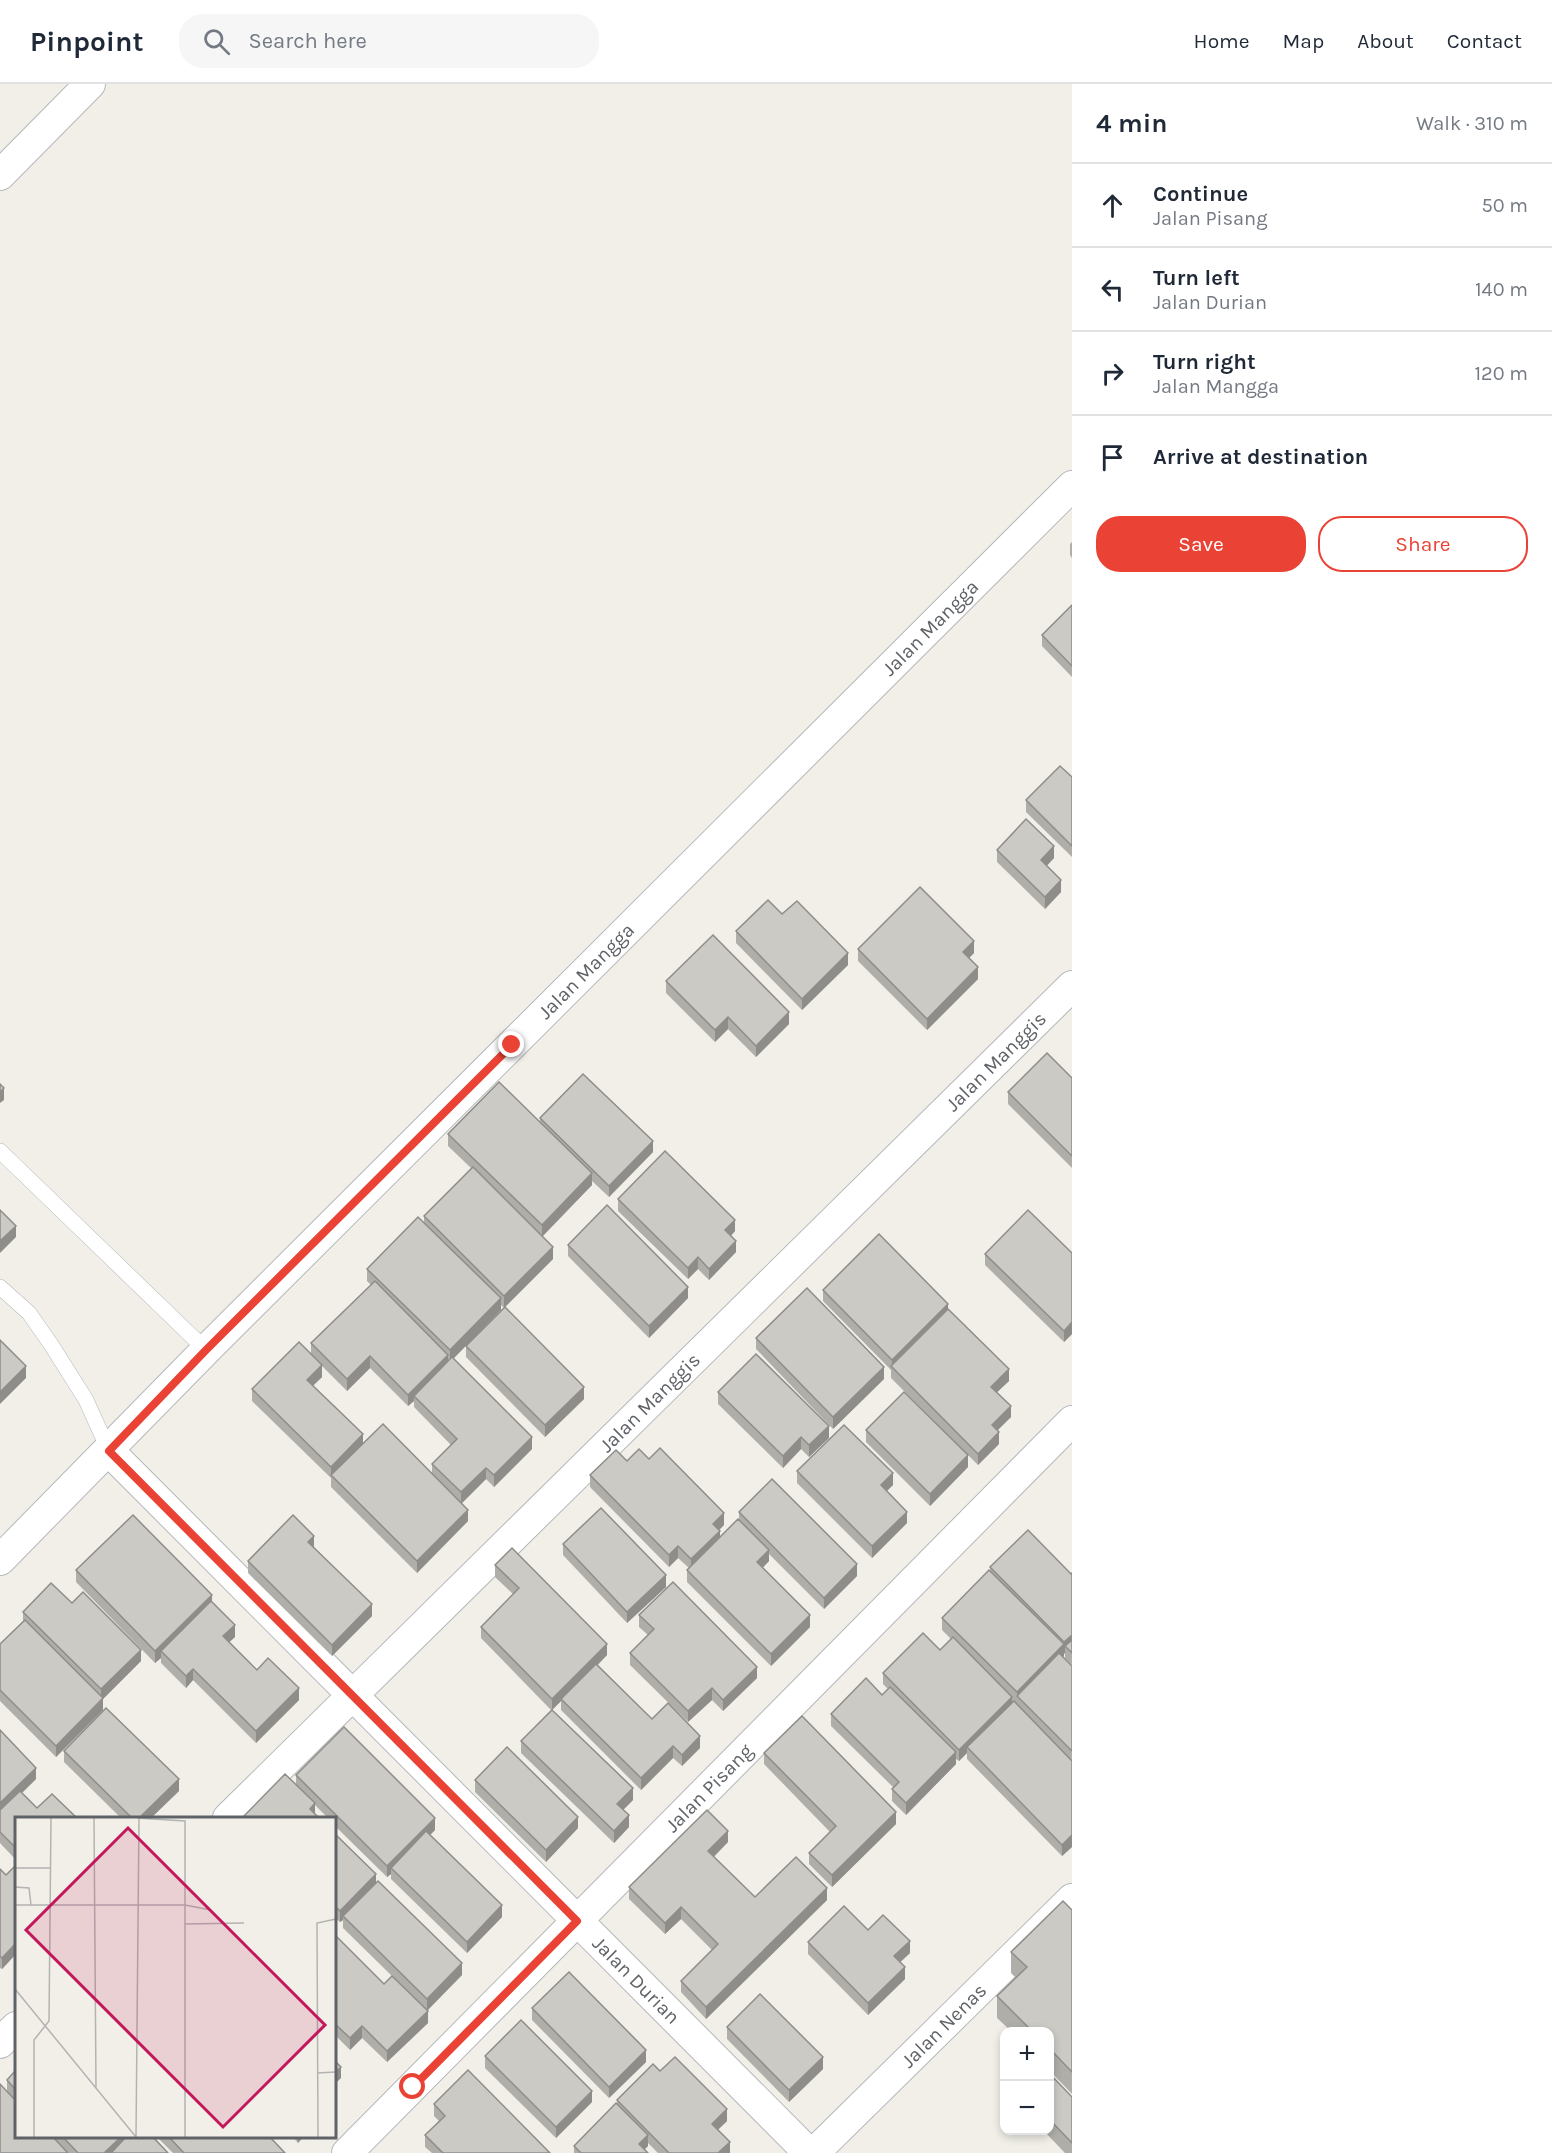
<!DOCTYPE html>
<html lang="en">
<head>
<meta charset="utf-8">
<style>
  :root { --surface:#fff; --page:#f6f6f7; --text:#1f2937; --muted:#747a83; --line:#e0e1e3; --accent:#ea4335 }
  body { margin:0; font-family:Karla,sans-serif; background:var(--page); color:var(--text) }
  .controls { position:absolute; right:18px; bottom:18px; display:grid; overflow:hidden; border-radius:12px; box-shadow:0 3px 9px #0003 }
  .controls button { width:54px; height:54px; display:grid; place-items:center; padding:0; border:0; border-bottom:2px solid var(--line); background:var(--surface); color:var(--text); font:30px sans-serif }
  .stop { position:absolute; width:18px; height:18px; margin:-14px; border:4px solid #ea4335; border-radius:50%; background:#fff }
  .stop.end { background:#ea4335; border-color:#fff; box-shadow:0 2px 6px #0008 }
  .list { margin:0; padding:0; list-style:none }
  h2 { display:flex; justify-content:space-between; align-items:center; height:78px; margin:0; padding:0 24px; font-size:26px }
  h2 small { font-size:20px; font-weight:400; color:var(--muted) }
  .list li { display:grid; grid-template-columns:39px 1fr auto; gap:18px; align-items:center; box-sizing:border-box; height:84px; padding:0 24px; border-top:2px solid var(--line) }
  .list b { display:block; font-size:22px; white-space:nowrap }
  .list p { margin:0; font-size:20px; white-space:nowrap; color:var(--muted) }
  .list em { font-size:20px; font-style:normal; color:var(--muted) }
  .actions { display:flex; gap:12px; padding:18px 24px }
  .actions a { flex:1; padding:14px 0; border:2px solid var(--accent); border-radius:24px; text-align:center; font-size:21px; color:var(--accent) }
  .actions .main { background:var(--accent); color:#fff }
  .icon { flex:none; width:33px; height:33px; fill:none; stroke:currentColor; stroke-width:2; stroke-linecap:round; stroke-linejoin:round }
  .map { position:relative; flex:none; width:1072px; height:2069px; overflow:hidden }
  header { display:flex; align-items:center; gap:36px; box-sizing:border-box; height:84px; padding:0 30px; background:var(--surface); border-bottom:2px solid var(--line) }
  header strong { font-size:28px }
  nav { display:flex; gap:33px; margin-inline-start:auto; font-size:21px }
  .search { width:420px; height:54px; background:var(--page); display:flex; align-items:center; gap:15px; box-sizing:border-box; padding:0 21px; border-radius:24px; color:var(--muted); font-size:22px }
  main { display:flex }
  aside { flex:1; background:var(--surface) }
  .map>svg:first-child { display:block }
</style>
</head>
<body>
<header>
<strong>Pinpoint</strong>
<div class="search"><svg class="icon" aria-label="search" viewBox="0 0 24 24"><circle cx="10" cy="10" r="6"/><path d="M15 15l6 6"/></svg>Search here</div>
<nav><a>Home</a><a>Map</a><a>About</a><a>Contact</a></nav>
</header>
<main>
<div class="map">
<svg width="1072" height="2069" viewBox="0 0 1072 2069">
  <rect width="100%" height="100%" fill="#f1efe8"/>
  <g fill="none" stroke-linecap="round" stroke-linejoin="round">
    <defs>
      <g id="lane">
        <polyline points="0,1067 206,1266"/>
        <polyline points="0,1203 29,1229 52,1262 86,1316 109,1367"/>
      </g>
      <g id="street">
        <polyline points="0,91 90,0"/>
        <path id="s1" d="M109 1367 809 2069"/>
        <path id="s2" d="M0 1476 206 1266 1072 402"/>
        <path id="s3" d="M228 1734 1072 902"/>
        <polyline points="0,1959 16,1943"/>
        <path id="s4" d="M347 2069 1072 1337"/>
        <path id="s5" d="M814 2069 1072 1815"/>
      </g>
    </defs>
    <use href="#lane" stroke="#b5b8bc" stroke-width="16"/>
    <use href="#street" stroke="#b5b8bc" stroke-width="32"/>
    <use href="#lane" stroke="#fff" stroke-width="15"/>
    <use href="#street" stroke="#fff" stroke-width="30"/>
  </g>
  <g fill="#afaea9" fill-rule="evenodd">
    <polygon points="1072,458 1072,474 1070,471 1070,460"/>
    <polygon points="1072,521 1072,593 1042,562 1042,551"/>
    <polygon points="1072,693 1072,773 1026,728 1026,716"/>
    <polygon points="997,766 1054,774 1046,782 1061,808 1045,825 997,778"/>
    <polygon points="782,830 848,881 802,926 736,859 736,847"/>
    <polygon points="858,865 974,869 969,874 978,895 927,946 858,877"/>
    <polygon points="666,897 789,940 756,973 728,945 715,958 666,909"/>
    <polygon points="1072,994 1072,1084 1008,1020 1008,1008"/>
    <path d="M540 1034 653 1068 609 1113 592 1097V1101L542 1152 553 1175 505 1223 584 1315 545 1353 466 1273V1262L504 1224 501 1221V1226L453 1275 532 1365 494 1403 486 1395 462 1419 468 1437 417 1489 331 1403V1394L252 1317V1305L311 1270V1259L371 1201 367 1197V1185L424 1139V1132L471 1084 448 1062V1050L540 1039ZM322 1282 347 1307 370 1284 408 1322 414 1317V1323L451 1361 432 1380V1389L363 1360 313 1302 322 1293Z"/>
    <polygon points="618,1115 735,1147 731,1152 736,1168 709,1196 698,1185 688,1195 618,1127"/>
    <polygon points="568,1161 688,1214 649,1254 568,1172"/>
    <polygon points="1072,1169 1072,1250 1064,1258 985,1181 985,1170"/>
    <polygon points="823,1206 948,1225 1009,1297 997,1308 1011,1333 997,1346 999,1360 978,1381 891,1294 891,1286 823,1217"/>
    <polygon points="756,1254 884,1295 833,1345 756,1265"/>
    <polygon points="718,1308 829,1354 809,1373 801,1365 783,1384 718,1320"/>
    <polygon points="866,1346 968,1383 930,1422 866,1358"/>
    <polygon points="649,1375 724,1441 719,1446 720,1453 739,1436 739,1428 857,1492 824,1525 769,1470 769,1477 762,1484 810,1543 771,1582 687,1498 687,1486 689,1484 678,1474 669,1483 590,1403 590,1391 627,1377"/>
    <polygon points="797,1387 893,1401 886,1407 907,1439 872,1474 797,1399"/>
    <polygon points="563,1460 666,1503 627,1539 563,1471"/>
    <polygon points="314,1463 372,1532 332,1572 248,1489 248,1477"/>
    <polygon points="495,1481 607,1571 598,1581 652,1635 700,1664 682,1682 673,1674 641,1706 561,1626 561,1617 552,1626 633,1716 623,1726 629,1743 614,1759 521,1669 521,1657 551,1626 481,1554 481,1543 513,1510 495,1493"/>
    <polygon points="990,1483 1072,1489 1072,1581 1065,1574 1065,1569 1064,1569 1063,1573 1072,1582 1072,1763 1062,1772 967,1675 967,1669 959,1677 956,1675 956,1680 906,1731 892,1717 892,1705 894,1704 831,1642 831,1630 882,1611 888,1605 883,1600 883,1589 940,1566 951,1555 942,1546 942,1534 990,1488"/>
    <polygon points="76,1486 212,1518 235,1553 229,1558 257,1586 299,1616 256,1659 193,1596 186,1604 161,1579 161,1574 155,1579 76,1498"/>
    <polygon points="72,1519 141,1577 103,1615 103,1626 56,1673 0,1617 0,1560 23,1537 23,1528"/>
    <polygon points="639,1531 757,1594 723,1627 712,1616 688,1638 630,1581 630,1569 648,1551 639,1543"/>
    <polygon points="0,1646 36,1695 22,1709 37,1724 77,1734 16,1734 16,1776 0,1759"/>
    <polygon points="64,1667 179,1707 151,1734 121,1734 64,1678"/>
    <polygon points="764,1669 896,1740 832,1803 809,1780 809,1769 830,1748 764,1680"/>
    <polygon points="296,1691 435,1746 430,1751 502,1833 467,1869 391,1795 391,1790 387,1793 334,1741 334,1734 328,1734 315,1721 315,1730 319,1734 244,1734 244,1732 296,1701"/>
    <polygon points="475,1696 578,1744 546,1778 475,1708"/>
    <polygon points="334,1749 376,1799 462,1891 427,1926 428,1939 387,1978 362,1954 350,1966 334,1950 334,1850 384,1900 392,1892 343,1844 343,1836 340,1838 334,1833"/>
    <polygon points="728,1758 714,1773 755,1813 827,1816 706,1935 681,1908 681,1897 712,1866 681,1835 665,1850 629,1815 629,1803"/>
    <polygon points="16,1782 16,1870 2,1885 0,1884 0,1785 6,1791"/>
    <polygon points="1072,1826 1072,2010 1050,1987 1050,1947 1011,1947 997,1934 997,1912 1016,1894 1011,1889 1011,1868"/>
    <polygon points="868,1846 910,1869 900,1878 905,1895 868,1931 808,1870 808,1858"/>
    <polygon points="532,1924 646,1978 609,2014 532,1936"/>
    <polygon points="727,1943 823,1985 789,2018 727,1955"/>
    <polygon points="485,1972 592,2018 556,2054 485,1984"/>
    <polygon points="16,1986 16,2052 152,2052 168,2069 0,2069 7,2007 7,1996"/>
    <polygon points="660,1987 727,2037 718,2046 730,2069 658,2069 648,2059 648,2062 644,2066 648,2069 574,2069 574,2062 617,2020 617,2016"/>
    <polygon points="1050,1990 1072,2013 1072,2069 1065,2069 1043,2046 1050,2046"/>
    <polygon points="434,2020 550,2069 432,2069 425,2063 425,2051 439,2037 434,2032"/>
    <polygon points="156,2052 269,2052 285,2069 173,2069"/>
    <polygon points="292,2052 304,2052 298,2059"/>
  </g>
  <g fill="#8f8d8a">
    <polygon points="1054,762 1054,774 1041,788 1041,776"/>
    <polygon points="1061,796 1061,808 1045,825 1045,813"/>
    <polygon points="974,857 974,869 963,880 963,868"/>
    <polygon points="848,869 848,881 802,926 802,915"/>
    <polygon points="978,883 978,895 927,946 927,935"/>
    <polygon points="789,928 789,940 756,973 756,962"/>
    <polygon points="728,933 728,945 715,958 715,946"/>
    <polygon points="4,1004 4,1016 0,1019 0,1008"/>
    <polygon points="653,1057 653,1068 609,1113 609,1102"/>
    <polygon points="592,1089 592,1101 542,1153 542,1141"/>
    <polygon points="735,1136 735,1147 725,1158 725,1146"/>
    <polygon points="16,1142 16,1153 0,1169 0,1157"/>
    <polygon points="736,1157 736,1168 709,1196 709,1185"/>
    <polygon points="553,1163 553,1175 504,1224 504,1212"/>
    <polygon points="698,1173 698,1185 688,1195 688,1184"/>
    <polygon points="688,1203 688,1214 649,1254 649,1242"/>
    <polygon points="501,1214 501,1226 450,1278 450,1266"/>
    <polygon points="948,1220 948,1232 892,1283 892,1276"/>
    <polygon points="1072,1238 1072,1250 1064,1258 1064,1247"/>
    <polygon points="448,1271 448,1283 414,1312 414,1317 408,1322 408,1311"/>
    <polygon points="370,1272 370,1284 347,1307 347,1295"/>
    <polygon points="322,1281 322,1293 307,1307 307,1296"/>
    <polygon points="26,1282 26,1294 0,1320 0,1308"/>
    <polygon points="884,1283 884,1295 833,1345 833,1333"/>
    <polygon points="1009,1285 1009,1297 991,1314 991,1303"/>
    <polygon points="584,1303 584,1315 545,1353 545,1341"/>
    <polygon points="1011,1322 1011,1333 992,1352 992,1341"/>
    <polygon points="829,1342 829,1354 809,1373 809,1361"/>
    <polygon points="999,1348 999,1360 978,1381 978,1370"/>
    <polygon points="363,1350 363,1362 331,1391 331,1394 331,1383"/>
    <polygon points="532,1353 532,1365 494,1403 494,1391"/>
    <polygon points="801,1353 801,1365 783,1384 783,1372"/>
    <polygon points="968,1371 968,1383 930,1422 930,1410"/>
    <polygon points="486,1384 486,1395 461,1420 461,1408"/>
    <polygon points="893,1389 893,1401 881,1413 881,1401"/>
    <polygon points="468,1426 468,1437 417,1489 417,1477"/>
    <polygon points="907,1428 907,1439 872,1474 872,1462"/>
    <polygon points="724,1429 724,1441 713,1452 713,1440"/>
    <polygon points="720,1447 720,1459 691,1487 691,1475"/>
    <polygon points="314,1452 314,1464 308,1458"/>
    <polygon points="678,1462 678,1474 669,1483 669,1471"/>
    <polygon points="769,1466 769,1477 757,1490 757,1478"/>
    <polygon points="857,1480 857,1492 824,1525 824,1514"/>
    <polygon points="666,1491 666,1503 627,1539 627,1528"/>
    <polygon points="212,1511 212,1523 161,1567 161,1574 155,1579 155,1567"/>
    <polygon points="372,1520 372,1532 332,1572 332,1561"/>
    <polygon points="810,1531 810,1543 771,1582 771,1570"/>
    <polygon points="235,1541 235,1553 223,1564 223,1552"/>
    <polygon points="1072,1551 1072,1562 1065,1562 1065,1569 1064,1570 1064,1558"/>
    <polygon points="607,1560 607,1571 562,1616 561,1615 561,1617 552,1626 552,1615"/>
    <polygon points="1064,1560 1064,1572 1021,1616 1017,1612 1017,1608"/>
    <polygon points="141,1566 141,1577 103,1615 103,1626 56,1673 56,1662 101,1617 101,1605"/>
    <polygon points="757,1583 757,1594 723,1627 723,1616"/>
    <polygon points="193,1585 193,1596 186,1604 186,1592"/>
    <polygon points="299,1604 299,1616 256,1659 256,1647"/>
    <polygon points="712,1604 712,1616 688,1638 688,1627"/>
    <polygon points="1012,1613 1012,1624 967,1663 967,1669 959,1677 959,1666"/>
    <polygon points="700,1652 700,1664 682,1682 682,1671"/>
    <polygon points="673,1662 673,1674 641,1706 641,1694"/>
    <polygon points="956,1668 956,1680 906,1731 906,1719"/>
    <polygon points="36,1684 36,1695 0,1730 0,1719"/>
    <polygon points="179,1695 179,1707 151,1734 139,1734"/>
    <polygon points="633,1704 633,1716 617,1732 617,1720"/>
    <polygon points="315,1719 315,1731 310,1725"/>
    <polygon points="896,1728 896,1740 832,1803 832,1791"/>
    <polygon points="629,1731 629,1743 614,1759 614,1747"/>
    <polygon points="578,1733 578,1744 546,1778 546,1766"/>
    <polygon points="435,1734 435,1746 394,1787 391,1784 391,1790 387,1793 387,1782"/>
    <polygon points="728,1747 728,1758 708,1778 708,1767"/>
    <polygon points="1072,1751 1072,1763 1062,1772 1062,1761"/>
    <polygon points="376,1790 376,1802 343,1832 343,1836 340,1838 340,1827"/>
    <polygon points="827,1804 827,1816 706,1935 706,1923"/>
    <polygon points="502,1821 502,1833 467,1869 467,1858"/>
    <polygon points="681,1823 681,1835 665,1850 665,1839"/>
    <polygon points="910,1857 910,1869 894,1884 894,1872"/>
    <polygon points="16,1859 16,1870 2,1885 2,1874"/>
    <polygon points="462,1879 462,1891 427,1927 427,1915"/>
    <polygon points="905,1883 905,1895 868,1931 868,1919"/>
    <polygon points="428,1927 428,1939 387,1978 387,1967"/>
    <polygon points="362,1942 362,1954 350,1966 350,1954"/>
    <polygon points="646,1966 646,1978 609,2014 609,2003"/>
    <polygon points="823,1973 823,1985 789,2018 789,2006"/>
    <polygon points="341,1983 341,1994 334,2001 334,1989"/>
    <polygon points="592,2007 592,2018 556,2054 556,2043"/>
    <polygon points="727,2025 727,2037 712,2051 712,2040"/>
    <polygon points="648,2051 648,2062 641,2069 639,2060"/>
    <polygon points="122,2052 134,2052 116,2069 104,2069"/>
    <polygon points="298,2052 304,2052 298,2059"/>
    <polygon points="730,2058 730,2069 718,2069"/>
  </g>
  <g fill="#cccac5" stroke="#8f8d8a" stroke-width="1.5">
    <polygon points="1072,521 1072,582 1042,551"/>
    <polygon points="1060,682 1072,693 1072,762 1026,716"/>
    <polygon points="1026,735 1054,762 1041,776 1061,796 1045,813 997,766"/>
    <polygon points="920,803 974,857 963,868 978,883 927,935 858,865"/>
    <polygon points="768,816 782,830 797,817 848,869 802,915 736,847"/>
    <polygon points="713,851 789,928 756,962 728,933 715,946 666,897"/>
    <polygon points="1047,969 1072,994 1072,1072 1008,1008"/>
    <polygon points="583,990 653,1057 609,1102 540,1034"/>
    <polygon points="499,998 592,1089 542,1141 448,1050"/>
    <polygon points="0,1000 4,1004 0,1008"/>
    <polygon points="665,1067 735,1136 725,1146 736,1157 709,1185 698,1173 688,1184 618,1115"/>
    <polygon points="473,1083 553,1163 504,1212 424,1132"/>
    <polygon points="607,1121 688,1203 649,1242 568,1161"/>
    <polygon points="0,1126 16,1142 0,1157"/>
    <polygon points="1028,1126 1072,1169 1072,1238 1064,1247 985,1170"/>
    <polygon points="418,1133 501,1214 450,1266 367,1185"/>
    <polygon points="879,1150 948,1220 892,1276 823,1206"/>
    <polygon points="375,1197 448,1271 408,1311 370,1272 347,1295 311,1259"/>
    <polygon points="807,1204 884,1283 833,1333 756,1254"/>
    <polygon points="505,1223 584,1303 545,1341 466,1262"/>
    <polygon points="948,1225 1009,1285 991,1303 1011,1322 992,1341 999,1348 978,1370 891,1282"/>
    <polygon points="0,1256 26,1282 0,1308"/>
    <polygon points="299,1258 322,1281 307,1296 363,1350 331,1383 252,1305"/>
    <polygon points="756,1270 829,1342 809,1361 801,1353 783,1372 718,1308"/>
    <polygon points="452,1273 532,1353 494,1391 486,1384 461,1408 432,1380 457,1355 414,1312"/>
    <polygon points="904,1308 968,1371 930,1410 866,1346"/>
    <polygon points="383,1340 468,1426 417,1477 331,1391"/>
    <polygon points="844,1341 893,1389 881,1401 907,1428 872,1462 797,1387"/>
    <polygon points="660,1364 724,1429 713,1440 720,1447 691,1475 678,1462 669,1471 590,1391 616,1366 627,1377 639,1365 649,1375"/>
    <polygon points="772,1395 857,1480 824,1514 739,1428"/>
    <polygon points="601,1424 666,1491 627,1528 563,1460"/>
    <polygon points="133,1431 212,1511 155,1567 76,1486"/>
    <polygon points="293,1431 314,1452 308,1458 372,1520 332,1561 248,1477"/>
    <polygon points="738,1435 769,1466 757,1478 810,1531 771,1570 687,1486"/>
    <polygon points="1028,1446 1071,1490 1072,1489 1072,1551 1064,1558 990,1483"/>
    <polygon points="512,1464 607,1560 552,1615 481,1543 519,1504 495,1481"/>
    <polygon points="989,1486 1064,1560 1017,1608 942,1534"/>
    <polygon points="673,1498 757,1583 723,1616 712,1604 688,1627 630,1569 654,1545 639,1531"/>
    <polygon points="51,1499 72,1519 83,1508 141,1566 101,1605 23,1528"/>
    <polygon points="211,1517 235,1541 223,1552 257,1586 268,1574 299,1604 256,1647 193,1585 186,1592 161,1567"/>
    <polygon points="25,1536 103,1614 56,1662 0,1606 0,1560"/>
    <polygon points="923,1549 940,1566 953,1553 1012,1613 959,1666 883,1589"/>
    <polygon points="1072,1556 1072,1569 1065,1562"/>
    <polygon points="1059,1569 1072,1582 1072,1667 1017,1612"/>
    <polygon points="596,1580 652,1635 668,1619 700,1652 682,1671 673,1662 641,1694 561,1615"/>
    <polygon points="866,1594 882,1611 890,1603 956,1668 906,1719 892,1705 899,1698 831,1630"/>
    <polygon points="1014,1617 1072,1677 1072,1751 1062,1761 967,1663"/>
    <polygon points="106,1624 179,1695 139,1734 132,1734 64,1667"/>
    <polygon points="552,1626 633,1704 617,1720 629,1731 614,1747 521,1657"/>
    <polygon points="802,1632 896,1728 832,1791 809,1769 836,1742 764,1669"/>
    <polygon points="344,1643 435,1734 387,1782 296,1691"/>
    <polygon points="0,1646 36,1684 0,1719"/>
    <polygon points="507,1663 578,1733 546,1766 475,1696"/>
    <polygon points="285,1690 315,1719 310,1725 319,1734 246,1734 244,1732"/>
    <polygon points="20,1707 37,1724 52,1710 77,1734 16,1734 16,1764 0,1748 0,1726"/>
    <polygon points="707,1726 728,1747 708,1767 755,1813 796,1773 827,1804 706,1923 681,1897 718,1860 681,1823 665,1839 629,1803"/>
    <polygon points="426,1747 502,1821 467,1858 391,1784"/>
    <polygon points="334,1749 376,1790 340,1827 334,1821"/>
    <polygon points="16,1781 16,1859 2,1874 0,1872 0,1785 6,1791"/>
    <polygon points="378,1797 462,1879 427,1915 343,1832"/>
    <polygon points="1063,1817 1072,1826 1072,1988 1050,1965 1050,1947 1032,1947 997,1912 1027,1883 1011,1868"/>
    <polygon points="844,1822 868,1846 883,1831 910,1857 894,1872 905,1883 868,1919 808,1858"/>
    <polygon points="334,1850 384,1900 392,1892 428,1927 387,1967 362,1942 350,1954 334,1939"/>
    <polygon points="569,1888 646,1966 609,2003 532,1924"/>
    <polygon points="760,1910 823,1973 789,2006 727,1943"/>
    <polygon points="521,1936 592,2007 556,2043 485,1972"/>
    <polygon points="675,1973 727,2025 712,2040 730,2058 718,2069 669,2069 617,2016 653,1980 660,1987"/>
    <polygon points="334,1976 341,1983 334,1989"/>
    <polygon points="16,1986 16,2006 7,1996"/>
    <polygon points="468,1986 550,2069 443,2069 425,2051 445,2032 434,2020"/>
    <polygon points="1050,1990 1072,2013 1072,2059 1050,2036"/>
    <polygon points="0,2000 16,2017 16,2052 52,2052 68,2069 0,2069"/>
    <polygon points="616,2019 648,2051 639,2060 648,2069 581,2069 574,2062"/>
    <polygon points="62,2052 122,2052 104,2069 78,2069"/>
    <polygon points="127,2052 152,2052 168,2069 111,2069"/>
    <polygon points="168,2052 269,2052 285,2069 184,2069"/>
  </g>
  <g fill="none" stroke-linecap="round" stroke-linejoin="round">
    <polyline stroke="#ea4335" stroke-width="8" points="413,2003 577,1837 109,1367 206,1266 512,961"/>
  </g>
  <g text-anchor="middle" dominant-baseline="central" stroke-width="4.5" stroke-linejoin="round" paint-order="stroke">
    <g font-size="20" fill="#5f6368" stroke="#fff">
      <text stroke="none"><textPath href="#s2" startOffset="1317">Jalan Mangga</textPath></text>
      <text stroke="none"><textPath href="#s2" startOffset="831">Jalan Mangga</textPath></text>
      <text stroke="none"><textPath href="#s3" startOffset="1078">Jalan Manggis</textPath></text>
      <text stroke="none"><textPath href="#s3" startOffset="592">Jalan Manggis</textPath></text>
      <text stroke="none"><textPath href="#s4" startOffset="514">Jalan Pisang</textPath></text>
      <text stroke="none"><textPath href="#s1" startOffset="747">Jalan Durian</textPath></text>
      <text stroke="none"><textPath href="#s5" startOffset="182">Jalan Nenas</textPath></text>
    </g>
  </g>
  <g transform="translate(15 1733)">
    <rect width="321" height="321" fill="#f1efe8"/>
    <path fill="none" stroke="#b3b3b1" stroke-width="1.5" d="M79 1 81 271M122 1 170 4V320M0 51H35M0 70 14 71 16 88M0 88H170L196 93M170 107 229 106M0 172 121 320M302 256 321 255M19 320V223L34 204 36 1M121 320 124 1M303 320 302 106 321 102"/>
    <path fill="#c2185b" fill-opacity="0.15" stroke="#c2185b" stroke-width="3" d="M113 11 310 208 208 310 11 113Z"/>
    <rect width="321" height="321" fill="none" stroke="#5f6368" stroke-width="3"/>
  </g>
</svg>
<div class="controls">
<button>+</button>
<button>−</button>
</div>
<div class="stop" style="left:413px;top:2003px"></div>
<div class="stop end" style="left:512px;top:961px"></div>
</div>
<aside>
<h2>4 min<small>Walk · 310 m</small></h2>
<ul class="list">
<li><svg class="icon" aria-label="ahead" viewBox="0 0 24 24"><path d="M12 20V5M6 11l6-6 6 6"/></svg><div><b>Continue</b><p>Jalan Pisang</p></div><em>50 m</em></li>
<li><svg class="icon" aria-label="left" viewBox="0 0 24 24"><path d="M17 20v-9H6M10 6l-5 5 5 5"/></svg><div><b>Turn left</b><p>Jalan Durian</p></div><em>140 m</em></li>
<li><svg class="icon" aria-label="right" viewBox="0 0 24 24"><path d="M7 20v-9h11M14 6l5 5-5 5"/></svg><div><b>Turn right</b><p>Jalan Mangga</p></div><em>120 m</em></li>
<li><svg class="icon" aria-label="arrive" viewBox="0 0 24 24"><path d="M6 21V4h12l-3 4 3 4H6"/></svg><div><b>Arrive at destination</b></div></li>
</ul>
<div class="actions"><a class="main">Save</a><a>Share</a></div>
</aside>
</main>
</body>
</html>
